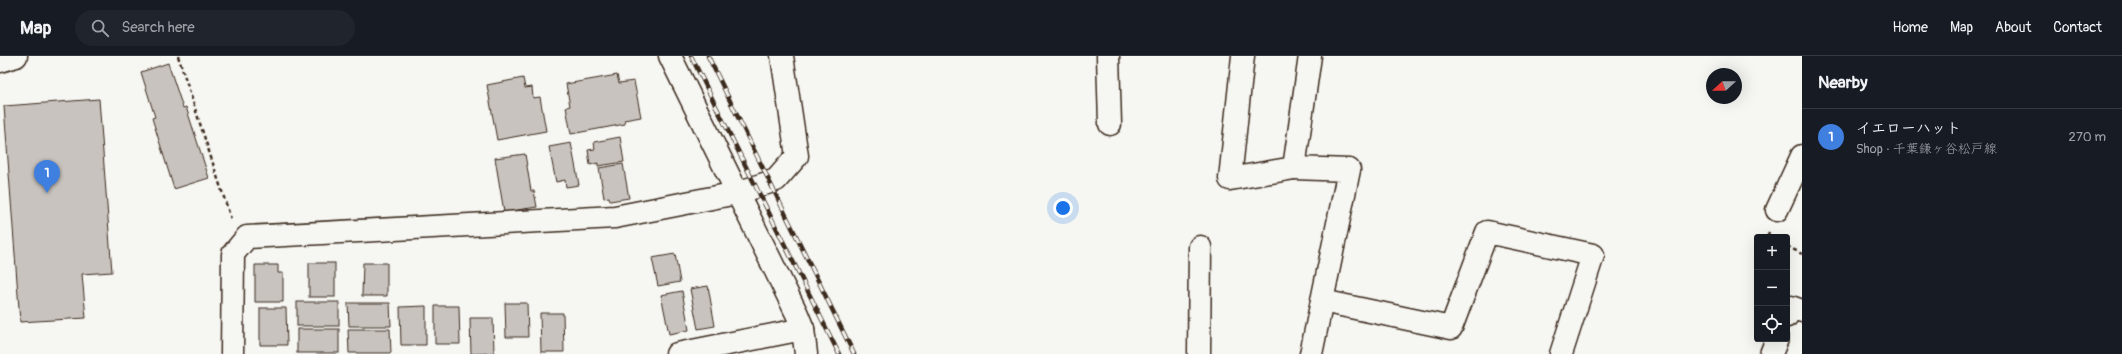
<!DOCTYPE html>
<html lang="en">
<head>
<meta charset="utf-8">
<style>
  :root { --surface:#171b24; --page:#20242c; --text:#f1f3f6; --muted:#9ea1a6; --line:#363941; --accent:#0f766e }
  body { margin:0; font-family:Pangolin,"Klee One",sans-serif; background:var(--page); color:var(--text) }
  .controls { position:absolute; right:12px; bottom:12px; display:grid; overflow:hidden; border-radius:4px; box-shadow:0 4px 16px #0002 }
  .controls button { width:36px; height:36px; display:grid; place-items:center; padding:0; border:0; border-bottom:1px solid var(--line); background:var(--surface); color:var(--text); font:20px sans-serif }
  .compass { position:absolute; left:1706px; top:12px; width:36px; height:36px; border-radius:50%; background:var(--surface); box-shadow:0 4px 16px #0002; rotate:249deg }
  .you { position:absolute; left:1063px; top:152px; width:14px; height:14px; margin:-10px; border:3px solid #fff; border-radius:50%; background:#1a73e8; box-shadow:0 0 0 6px #1a73e833 }
  .badge { display:grid; place-items:center; width:26px; height:26px; border-radius:50%; background:var(--accent); color:#fff; font-size:13px; font-weight:700 }
  .pin { position:absolute; translate:-50% -33px; filter:drop-shadow(0 1px 2px #0008) }
  .pin::after { content:''; position:absolute; top:21px; width:14px; height:12px; background:inherit; clip-path:polygon(0 0,100% 0,50% 100%) }
  .list { margin:0; padding:0; list-style:none }
  h2 { display:flex; justify-content:space-between; align-items:center; height:52px; margin:0; padding:0 16px; font-size:17px }
  h2 small { font-size:13px; font-weight:400; color:var(--muted) }
  .list li { display:grid; grid-template-columns:26px 1fr auto; gap:12px; align-items:center; box-sizing:border-box; height:56px; padding:0 16px; border-top:1px solid var(--line) }
  .list b { display:block; font-size:15px; white-space:nowrap }
  .list p { margin:0; font-size:13px; white-space:nowrap; color:var(--muted) }
  .list em { font-size:13px; font-style:normal; color:var(--muted) }
  .icon { flex:none; width:22px; height:22px; fill:none; stroke:currentColor; stroke-width:2; stroke-linecap:round; stroke-linejoin:round }
  .map { position:relative; flex:none; width:1802px; height:298px; overflow:hidden }
  header { display:flex; align-items:center; gap:24px; box-sizing:border-box; height:56px; padding:0 20px; background:var(--surface); border-bottom:1px solid var(--line) }
  header strong { font-size:19px }
  nav { display:flex; gap:22px; margin-inline-start:auto; font-size:14px }
  .search { width:280px; height:36px; background:var(--page); display:flex; align-items:center; gap:10px; box-sizing:border-box; padding:0 14px; border-radius:22px; color:var(--muted); font-size:15px }
  main { display:flex }
  aside { flex:1; background:var(--surface) }
  .map>svg:first-child { display:block }
</style>
</head>
<body>
<header>
<strong>Map</strong>
<div class="search"><svg class="icon" aria-label="search" viewBox="0 0 24 24"><circle cx="10" cy="10" r="6"/><path d="M15 15l6 6"/></svg>Search here</div>
<nav><a>Home</a><a>Map</a><a>About</a><a>Contact</a></nav>
</header>
<main>
<div class="map">
<svg width="1802" height="298" viewBox="0 0 1802 298">
  <rect width="100%" height="100%" fill="#f6f6f2"/>
  <filter id="ink" filterUnits="userSpaceOnUse"><feTurbulence type="fractalNoise" baseFrequency=".025" numOctaves="2"/><feDisplacementMap in="SourceGraphic" scale="8" xChannelSelector="R" yChannelSelector="G"/><feConvolveMatrix kernelMatrix="1 2 1 2 8 2 1 2 1" color-interpolation-filters="sRGB"/></filter>
  <g filter="url(#ink)">
    <g fill="#c8c3be" stroke="#3b2a1e">
      <polygon points="168,7 183,52 186,51 209,122 174,133 152,62 155,61 141,16"/>
      <polygon points="617,19 619,27 634,25 641,61 624,64 625,68 571,78 566,51 570,50 566,28"/>
      <polygon points="523,22 525,32 532,31 533,42 540,41 546,75 497,84 487,29"/>
      <polygon points="99,43 112,216 82,218 86,262 20,266 4,50"/>
      <polygon points="620,81 624,106 598,110 598,107 590,109 588,94 595,93 594,86"/>
      <polygon points="571,87 579,129 566,131 565,124 556,126 549,91"/>
      <polygon points="525,98 531,135 534,135 537,151 504,156 495,102"/>
      <polygon points="623,108 629,142 610,145 609,141 604,142 599,112"/>
      <polygon points="675,198 680,226 658,230 652,202"/>
      <rect x="309" y="207" width="26" height="34"/>
      <polygon points="363,207 387,207 387,240 362,240"/>
      <polygon points="255,209 278,209 278,217 283,217 283,246 255,246"/>
      <polygon points="708,230 715,270 698,273 690,233"/>
      <polygon points="682,235 689,274 669,278 661,239"/>
      <rect x="297" y="246" width="42" height="24"/>
      <polygon points="348,247 390,247 391,270 349,270"/>
      <polygon points="505,247 527,247 528,281 506,281"/>
      <polygon points="426,250 426,289 401,289 400,251"/>
      <polygon points="435,250 459,250 460,288 435,288"/>
      <polygon points="260,252 286,252 287,289 260,289"/>
      <polygon points="540,257 563,257 564,296 541,296"/>
      <polygon points="470,262 493,262 494,297 471,298"/>
      <rect x="297" y="273" width="42" height="24"/>
      <polygon points="348,273 390,273 391,297 349,297"/>
    </g>
    <g fill="none" stroke-linecap="round" stroke-linejoin="round">
      <defs>
        <g id="minor">
          <polyline points="670,0 797,258 803,273 806,298"/>
          <polyline points="1108,0 1110,68"/>
          <polyline points="1243,0 1230,123 1294,112"/>
          <polyline points="1310,0 1294,112 1349,114 1311,298"/>
          <polyline points="1777,154 1802,100"/>
          <polyline points="1322,245 1451,272 1487,176 1593,199 1561,298"/>
          <polyline points="1787,260 1791,251 1802,255"/>
          <polyline points="232,298 233,198 247,181 615,161 737,137 776,124 797,100 782,0"/>
          <polyline points="677,298 803,273"/>
          <polyline points="1199,298 1200,191"/>
          <polyline points="1771,298 1777,283"/>
        </g>
        <polyline id="major" points="0,5 16,0"/>
      </defs>
      <use href="#minor" stroke="#3b2a1e" stroke-width="25"/>
      <use href="#major" stroke="#3b2a1e" stroke-width="25"/>
      <g stroke="#3b2a1e" stroke-width="2.5" stroke-dasharray="4 3" stroke-linecap="butt">
        <polyline points="178,0 231,163"/>
        <polyline points="1769,176 1768,179 1772,181"/>
        <polyline points="1787,190 1802,198"/>
      </g>
      <use href="#minor" stroke="#f6f6f2" stroke-width="22"/>
      <use href="#major" stroke="#f6f6f2" stroke-width="22"/>
      <defs>
        <g id="rail">
          <polyline points="691,0 839,298"/>
          <polyline points="708,0 854,298"/>
        </g>
      </defs>
      <use href="#rail" stroke="#3b2a1e" stroke-width="4.5"/>
      <use href="#rail" stroke="#f6f6f2" stroke-width="3" stroke-dasharray="9" stroke-linecap="butt"/>
    </g>
  </g>
</svg>
<div class="controls">
<button>+</button>
<button>−</button>
<button><svg class="icon" aria-label="locate" viewBox="0 0 24 24"><circle cx="12" cy="12" r="6"/><path d="M12 2v4M12 18v4M2 12h4M18 12h4"/></svg></button>
</div>
<svg class="compass" viewBox="-18 -18 36 36"><path d="M0-13l5 13h-10z" fill="#e53935"/><path d="M0 13l5-13h-10z" fill="#9ea1a6"/></svg>
<div class="you"></div>
<div class="pin badge" style="left:47px;top:137px;background:#3f7fe0">1</div>
</div>
<aside>
<h2>Nearby<small></small></h2>
<ul class="list">
<li><span class="badge" style="background:#3f7fe0">1</span><div><b>イエローハット</b><p>Shop · 千葉鎌ヶ谷松戸線</p></div><em>270 m</em></li>
</ul>
</aside>
</main>
</body>
</html>
